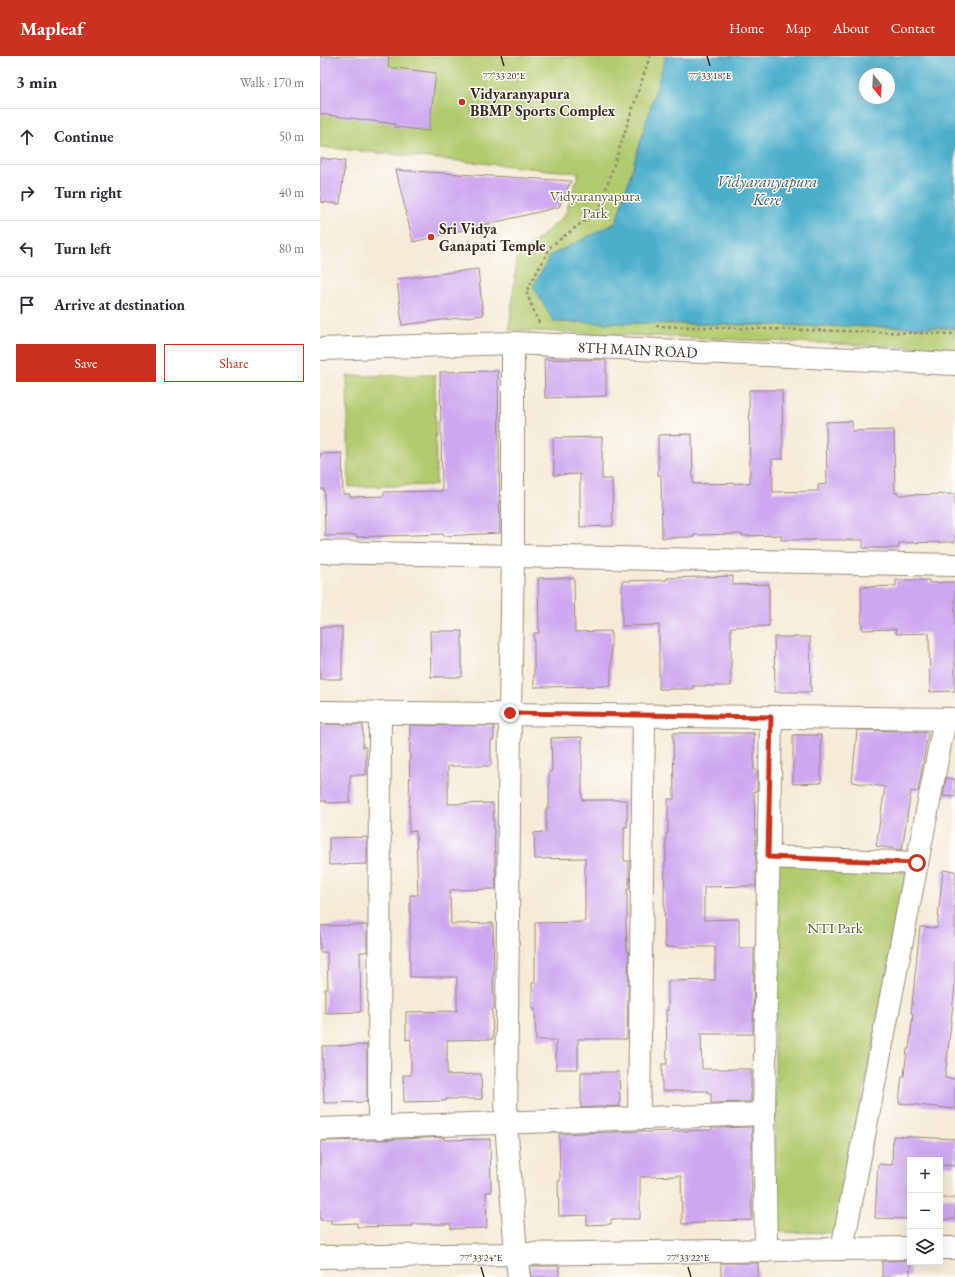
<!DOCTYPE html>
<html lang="en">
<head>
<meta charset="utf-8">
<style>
  :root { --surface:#fff; --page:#f2f2f3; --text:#2b2b33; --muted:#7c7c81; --line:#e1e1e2; --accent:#c8321e }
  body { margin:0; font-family:"EB Garamond",serif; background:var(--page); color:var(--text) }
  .controls { position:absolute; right:12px; bottom:12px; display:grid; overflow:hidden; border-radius:0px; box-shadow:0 4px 16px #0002 }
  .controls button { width:36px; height:36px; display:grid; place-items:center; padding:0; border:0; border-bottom:1px solid var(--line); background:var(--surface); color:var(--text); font:20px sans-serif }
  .compass { position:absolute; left:539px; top:12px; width:36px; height:36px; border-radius:50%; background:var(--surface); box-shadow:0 4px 16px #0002; rotate:162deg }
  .stop { position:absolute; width:12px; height:12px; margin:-9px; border:3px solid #c8321e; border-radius:50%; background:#fff }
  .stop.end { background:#c8321e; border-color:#fff; box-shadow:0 1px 4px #0008 }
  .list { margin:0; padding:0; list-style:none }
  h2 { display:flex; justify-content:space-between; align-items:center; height:52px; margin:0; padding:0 16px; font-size:17px }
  h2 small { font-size:13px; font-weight:400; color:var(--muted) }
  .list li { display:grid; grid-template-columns:26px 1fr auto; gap:12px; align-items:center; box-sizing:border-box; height:56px; padding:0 16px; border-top:1px solid var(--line) }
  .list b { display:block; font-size:15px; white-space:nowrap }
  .list em { font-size:13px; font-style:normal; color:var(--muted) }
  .actions { display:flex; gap:8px; padding:12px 16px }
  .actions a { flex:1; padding:9px 0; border:1px solid var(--accent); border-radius:0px; text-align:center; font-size:14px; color:var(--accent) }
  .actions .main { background:var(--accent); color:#fff }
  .icon { flex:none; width:22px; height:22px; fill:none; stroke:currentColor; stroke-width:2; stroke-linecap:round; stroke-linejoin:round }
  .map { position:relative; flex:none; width:635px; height:1221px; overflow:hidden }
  header { display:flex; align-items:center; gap:24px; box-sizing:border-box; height:56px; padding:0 20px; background:var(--accent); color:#fff }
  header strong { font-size:19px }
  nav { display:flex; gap:22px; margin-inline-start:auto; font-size:14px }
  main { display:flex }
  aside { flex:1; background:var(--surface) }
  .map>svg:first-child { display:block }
</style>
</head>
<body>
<header>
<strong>Mapleaf</strong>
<nav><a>Home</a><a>Map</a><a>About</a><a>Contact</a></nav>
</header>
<main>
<aside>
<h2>3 min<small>Walk · 170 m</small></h2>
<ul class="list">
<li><svg class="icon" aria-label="ahead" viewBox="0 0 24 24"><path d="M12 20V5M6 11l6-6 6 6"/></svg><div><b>Continue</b></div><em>50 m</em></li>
<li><svg class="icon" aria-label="right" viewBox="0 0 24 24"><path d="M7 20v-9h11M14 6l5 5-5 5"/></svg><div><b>Turn right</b></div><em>40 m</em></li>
<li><svg class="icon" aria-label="left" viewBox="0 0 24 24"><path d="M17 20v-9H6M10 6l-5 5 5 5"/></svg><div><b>Turn left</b></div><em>80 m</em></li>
<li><svg class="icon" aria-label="arrive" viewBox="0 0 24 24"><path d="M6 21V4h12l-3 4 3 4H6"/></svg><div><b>Arrive at destination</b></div></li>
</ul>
<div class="actions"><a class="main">Save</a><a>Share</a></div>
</aside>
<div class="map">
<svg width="635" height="1221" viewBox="0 0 635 1221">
  <rect width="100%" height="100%" fill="#fdfcf7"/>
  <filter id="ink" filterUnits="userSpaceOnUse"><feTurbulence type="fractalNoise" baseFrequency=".025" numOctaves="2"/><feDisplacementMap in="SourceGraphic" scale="8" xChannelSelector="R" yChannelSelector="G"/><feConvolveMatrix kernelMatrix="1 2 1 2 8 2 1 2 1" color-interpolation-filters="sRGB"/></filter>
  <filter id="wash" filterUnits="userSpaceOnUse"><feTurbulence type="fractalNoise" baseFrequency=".012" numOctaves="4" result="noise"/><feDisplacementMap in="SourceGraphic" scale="16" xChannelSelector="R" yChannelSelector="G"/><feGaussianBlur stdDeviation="0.9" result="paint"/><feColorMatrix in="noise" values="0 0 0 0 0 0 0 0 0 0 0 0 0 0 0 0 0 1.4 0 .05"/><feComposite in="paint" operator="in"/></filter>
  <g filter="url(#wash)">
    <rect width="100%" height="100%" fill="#f5ebd7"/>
    <g fill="#b2ca6e" stroke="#767a46">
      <polygon points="0,0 346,0 296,167 231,199 234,266 635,272 635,293 189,274 197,202 245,159 259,117 0,91"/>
      <polygon points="115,319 116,429 29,431 27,320"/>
      <polygon points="454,808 588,812 516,1177 456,1176"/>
    </g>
    <path fill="#4baeca" stroke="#436c74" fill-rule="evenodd" d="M346 0H635V272L234 266 213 230 231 199 296 167ZM545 18H569V42H545Z"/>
    <g id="blocks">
      <g fill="#cda8ef">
        <polygon points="0,0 69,0 68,11 116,17 109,75 75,71 75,68 0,58"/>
        <polygon points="0,102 25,105 20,148 0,146"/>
        <polygon points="76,114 251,125 239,151 93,186"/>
        <polygon points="158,213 163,259 82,269 77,223"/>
        <polygon points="224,303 286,304 286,340 225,342"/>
        <polygon points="178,315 180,477 124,480 124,478 36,481 36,479 5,480 4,433 0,433 0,398 22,397 23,438 30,438 30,441 64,440 64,436 122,435 120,316"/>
        <polygon points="429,334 462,334 463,403 452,403 453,436 498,435 498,429 507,428 506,366 532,365 532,375 574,374 575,437 578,437 578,439 635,438 635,486 579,487 579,492 543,492 543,484 461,484 461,479 422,480 422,478 374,479 374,481 342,482 341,419 338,419 338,379 372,378 373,428 430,427"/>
        <polygon points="282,381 282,423 292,423 293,470 260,471 260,418 234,419 233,382"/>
        <polygon points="413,520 413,529 449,528 449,570 411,571 411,630 373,630 373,633 339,633 339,569 302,570 302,525 347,524 347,522"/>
        <polygon points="218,522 254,522 255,576 291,575 291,630 214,631 214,577 219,577"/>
        <polygon points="576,524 609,524 609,527 635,526 635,635 610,636 609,577 576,578 576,573 542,574 541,531 576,530"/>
        <rect x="0" y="571" width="22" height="52"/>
        <polygon points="110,575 142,575 142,621 111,621"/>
        <polygon points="454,581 490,581 491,636 455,636"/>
        <polygon points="0,668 43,669 43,691 46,691 46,719 30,719 30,746 6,747 6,745 0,745"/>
        <polygon points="90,669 174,670 174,684 171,684 171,710 128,710 128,748 173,747 176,833 130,834 131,868 173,867 174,919 173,919 174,953 172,953 173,983 127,984 127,1019 161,1018 162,1043 126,1043 126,1045 84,1046 83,1019 91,1019 91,983 86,984 86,956 137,955 137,921 90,921 90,839 98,839 96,775 89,776"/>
        <polygon points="537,674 593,675 608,677 598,736 591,735 582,794 556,790 565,731 532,726"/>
        <polygon points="353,677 434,677 434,714 437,714 437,735 434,735 435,774 436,774 436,830 384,831 384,864 419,863 419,892 434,892 433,978 381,978 382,1013 431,1013 431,1046 391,1047 391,1037 388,1037 388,1035 342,1035 342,1008 347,1008 346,954 348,954 348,925 395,924 395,891 345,891 344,836 345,806 346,806 346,777 348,777 348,743 354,743"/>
        <polygon points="473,679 501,679 501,727 473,728"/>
        <polygon points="262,681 262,744 307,744 307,771 304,771 304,805 309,805 309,833 307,833 307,862 306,862 307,896 309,896 307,983 258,983 258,1013 236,1013 236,984 216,984 215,952 212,952 212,927 215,927 215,867 265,866 265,802 215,803 214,777 226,776 226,752 229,752 229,716 232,715 231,682"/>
        <polygon points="626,722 635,723 635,741 623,740"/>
        <polygon points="47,781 47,808 9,809 9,782"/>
        <polygon points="623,814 635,815 635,929 625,1022 635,1023 635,1053 579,1047 582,1020 584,1020 587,993 589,993 593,958 591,957 600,871 617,872"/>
        <polygon points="47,869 47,896 40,896 41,956 5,957 5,933 8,933 7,896 0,896 0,870"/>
        <polygon points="47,989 47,1046 4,1047 2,990"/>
        <polygon points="261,1016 299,1016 300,1050 261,1052"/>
        <polygon points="432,1071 432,1096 431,1096 432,1164 383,1165 384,1167 362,1168 361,1120 320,1121 320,1163 291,1163 291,1168 267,1169 267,1159 239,1160 238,1125 240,1125 239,1078 324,1075 324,1076 359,1075 392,1074 392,1072"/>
        <polygon points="573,1080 635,1083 635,1110 620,1109 620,1104 590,1104 590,1163 555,1162 558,1108 572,1109"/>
        <polygon points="124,1081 124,1084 170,1083 171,1136 166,1136 167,1172 131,1173 131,1168 93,1168 93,1170 37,1171 37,1167 11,1168 11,1164 0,1164 0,1085 59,1084"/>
        <rect x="620" y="1142" width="15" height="21"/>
        <polygon points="590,1204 590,1221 562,1221 562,1205"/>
        <rect x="401" y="1207" width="37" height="14"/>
        <polygon points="210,1210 239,1210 239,1221 211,1221"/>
      </g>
    </g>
  </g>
  <g filter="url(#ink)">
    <use href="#blocks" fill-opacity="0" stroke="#988a7a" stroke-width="1"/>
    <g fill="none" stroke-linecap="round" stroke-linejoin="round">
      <defs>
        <g id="minor">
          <polyline points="193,287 193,499 190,657 186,1067 196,1198 199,1221"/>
          <path id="s1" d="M0 293 193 287 635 308"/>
          <polyline points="0,496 635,509"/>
          <polyline points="0,656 635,663"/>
          <polyline points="448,801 597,807"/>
          <polyline points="319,1062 324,660"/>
          <polyline points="59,1072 60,656"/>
          <polyline points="0,1073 444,1058"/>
          <polyline points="620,1192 635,1192"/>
          <polyline points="522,1193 625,663"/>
          <polyline points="446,1195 444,1058 451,661"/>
          <polyline points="0,1201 590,1192"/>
        </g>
      </defs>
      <use href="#minor" stroke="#988a7a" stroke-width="24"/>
      <g stroke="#988a7a" stroke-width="2.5" stroke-dasharray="3 3" stroke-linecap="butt">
        <polyline points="219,267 206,236 231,190 279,154 330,0"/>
        <polyline points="336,270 635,278"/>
      </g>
      <use href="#minor" stroke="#fff" stroke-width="22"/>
    </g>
  </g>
  <g fill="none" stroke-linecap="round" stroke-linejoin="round" filter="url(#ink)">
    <polyline stroke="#c8321e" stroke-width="5" points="190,657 451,661 448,801 597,807"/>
  </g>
  <path fill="none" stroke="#3b2a1e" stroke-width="1.5" d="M181 0 184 10M387 0 390 10M161 1211 164 1221M368 1211 371 1221"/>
  <g fill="#c8321e" stroke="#fdfcf7" stroke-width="1.5">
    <circle cx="142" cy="46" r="4"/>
    <circle cx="111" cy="181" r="4"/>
  </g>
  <g text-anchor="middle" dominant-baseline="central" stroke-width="3" stroke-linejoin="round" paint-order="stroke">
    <g font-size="15" font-weight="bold" fill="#3b2a1e" stroke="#fdfcf7" text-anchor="start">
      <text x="150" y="37">Vidyaranyapura<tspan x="150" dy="17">BBMP Sports Complex</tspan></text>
      <text x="119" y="172">Sri Vidya<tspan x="119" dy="17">Ganapati Temple</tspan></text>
    </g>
    <g font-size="15" fill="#5f5a36" stroke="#fdfcf7">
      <text x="275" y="139">Vidyaranyapura<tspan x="275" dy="17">Park</tspan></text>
      <text x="515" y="871">NTI Park</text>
    </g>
    <g font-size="15" fill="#3b2a1e" stroke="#fdfcf7">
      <text stroke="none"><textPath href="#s1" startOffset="318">8TH MAIN ROAD</textPath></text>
    </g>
    <g font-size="16" font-style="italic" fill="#415f63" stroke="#fdfcf7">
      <text x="447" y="125">Vidyaranyapura<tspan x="447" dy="18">Kere</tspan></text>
    </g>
  </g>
  <g font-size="10" text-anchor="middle" fill="#3b2a1e" stroke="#fdfcf7" stroke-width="3" stroke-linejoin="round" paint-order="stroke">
    <text x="184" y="23">77°33'20"E</text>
    <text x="390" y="23">77°33'18"E</text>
    <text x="161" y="1205">77°33'24"E</text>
    <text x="368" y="1205">77°33'22"E</text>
  </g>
</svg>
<div class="controls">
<button>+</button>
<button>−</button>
<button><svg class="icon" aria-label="layers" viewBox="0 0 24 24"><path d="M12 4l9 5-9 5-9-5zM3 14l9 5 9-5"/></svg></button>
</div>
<svg class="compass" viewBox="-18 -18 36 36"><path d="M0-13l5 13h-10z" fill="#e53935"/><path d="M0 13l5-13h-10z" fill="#7c7c81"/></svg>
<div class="stop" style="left:597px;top:807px"></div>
<div class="stop end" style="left:190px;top:657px"></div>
</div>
</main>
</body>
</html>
